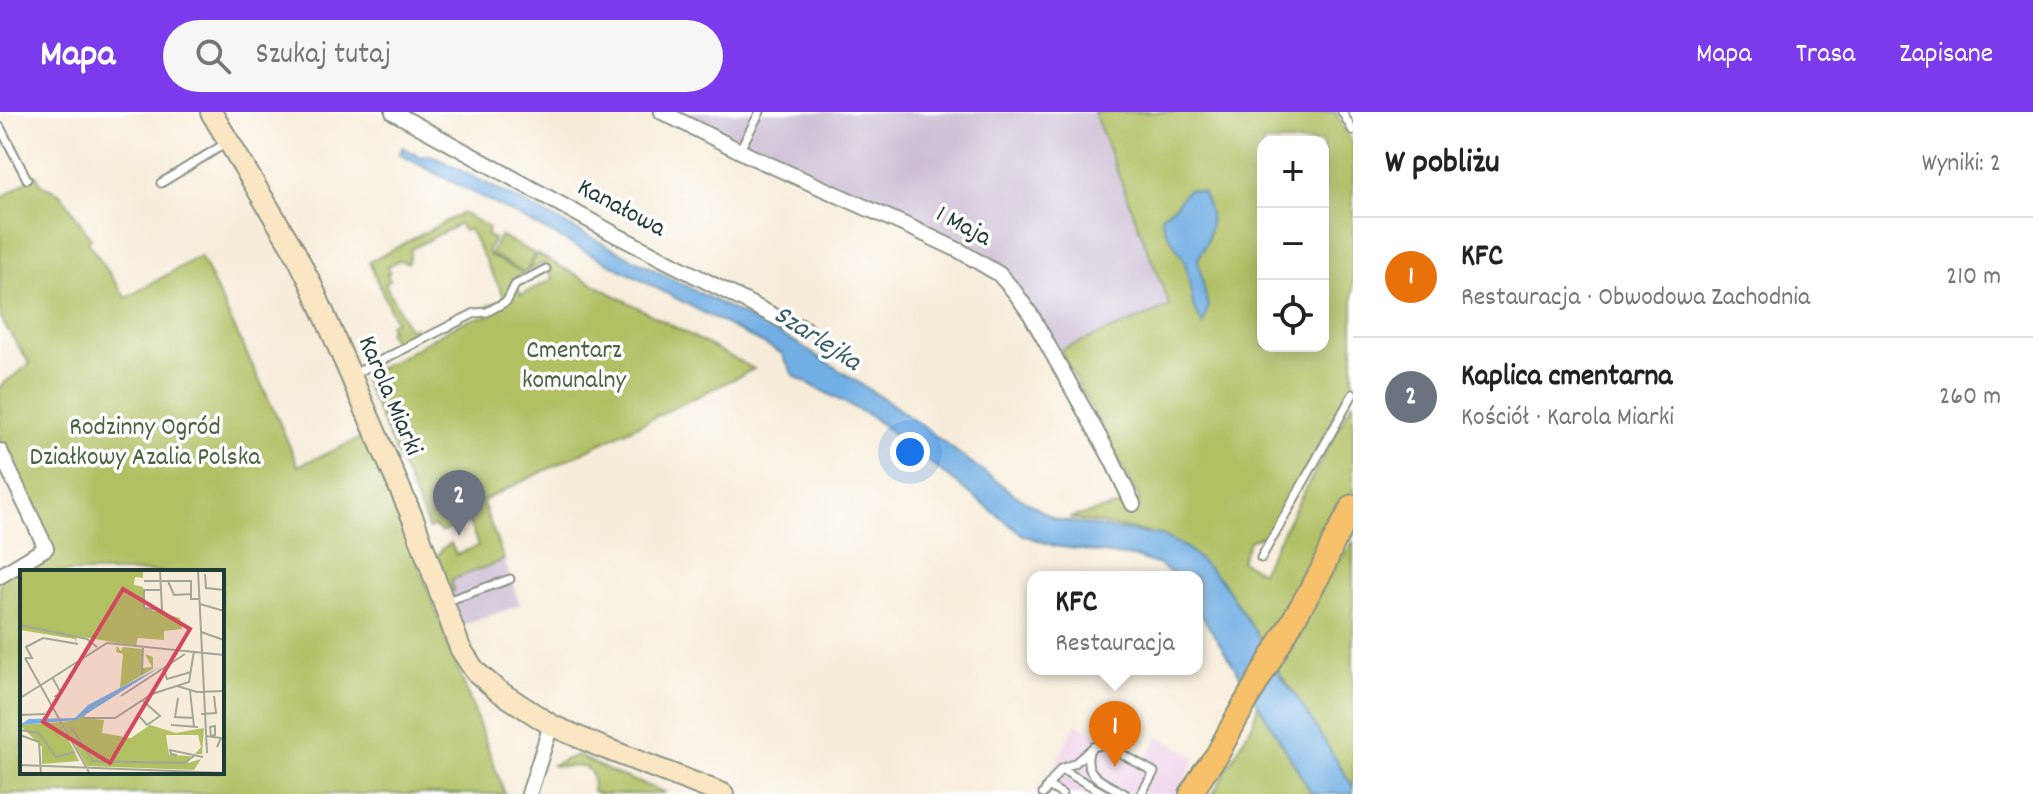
<!DOCTYPE html>
<html lang="pl">
<head>
<meta charset="utf-8">
<style>
  :root { --surface:#fff; --page:#f6f6f6; --text:#222; --muted:#767676; --line:#e0e0e0; --accent:#7c3aed }
  body { margin:0; font-family:Dekko,sans-serif; background:var(--page); color:var(--text) }
  .controls { position:absolute; right:24px; top:24px; display:grid; overflow:hidden; border-radius:16px; box-shadow:0 4px 20px #0003 }
  .controls button { width:72px; height:72px; display:grid; place-items:center; padding:0; border:0; border-bottom:2px solid var(--line); background:var(--surface); color:var(--text); font:40px sans-serif }
  .you { position:absolute; left:910px; top:340px; width:28px; height:28px; margin:-20px; border:6px solid #fff; border-radius:50%; background:#1a73e8; box-shadow:0 0 0 12px #1a73e833 }
  .badge { display:grid; place-items:center; width:52px; height:52px; border-radius:50%; background:var(--accent); color:#fff; font-size:26px; font-weight:700 }
  .pin { position:absolute; translate:-50% -66px; filter:drop-shadow(0 2px 4px #0008) }
  .pin::after { content:''; position:absolute; top:42px; width:28px; height:24px; background:inherit; clip-path:polygon(0 0,100% 0,50% 100%) }
  .popup { position:absolute; left:1027px; top:459px; width:176px; height:104px; box-sizing:border-box; display:grid; place-content:center; border-radius:16px; background:var(--surface); filter:drop-shadow(0 2px 6px #0005); font-size:26px; white-space:nowrap; color:var(--muted) }
  .popup b { font-size:30px; color:var(--text) }
  .popup::after { content:''; position:absolute; left:50%; top:100%; margin-left:-16px; border:16px solid transparent; border-top-color:var(--surface) }
  .list { margin:0; padding:0; list-style:none }
  h2 { display:flex; justify-content:space-between; align-items:center; height:104px; margin:0; padding:0 32px; font-size:34px }
  h2 small { font-size:26px; font-weight:400; color:var(--muted) }
  .list li { display:grid; grid-template-columns:52px 1fr auto; gap:24px; align-items:center; box-sizing:border-box; height:120px; padding:0 32px; border-top:2px solid var(--line) }
  .list b { display:block; font-size:30px; white-space:nowrap }
  .list p { margin:0; font-size:26px; white-space:nowrap; color:var(--muted) }
  .list em { font-size:26px; font-style:normal; color:var(--muted) }
  .icon { flex:none; width:44px; height:44px; fill:none; stroke:currentColor; stroke-width:2; stroke-linecap:round; stroke-linejoin:round }
  .map { position:relative; flex:none; width:1353px; height:682px; overflow:hidden }
  header { display:flex; align-items:center; gap:48px; box-sizing:border-box; height:112px; padding:0 40px; background:var(--accent); color:#fff }
  header strong { font-size:38px }
  nav { display:flex; gap:44px; margin-inline-start:auto; font-size:28px }
  .search { width:560px; height:72px; background:var(--page); display:flex; align-items:center; gap:20px; box-sizing:border-box; padding:0 28px; border-radius:44px; color:var(--muted); font-size:30px }
  main { display:flex }
  aside { flex:1; background:var(--surface) }
  .map>svg:first-child { display:block }
</style>
</head>
<body>
<header>
<strong>Mapa</strong>
<div class="search"><svg class="icon" aria-label="search" viewBox="0 0 24 24"><circle cx="10" cy="10" r="6"/><path d="M15 15l6 6"/></svg>Szukaj tutaj</div>
<nav><a>Mapa</a><a>Trasa</a><a>Zapisane</a></nav>
</header>
<main>
<div class="map">
<svg width="1353" height="682" viewBox="0 0 1353 682">
  <rect width="100%" height="100%" fill="#fff"/>
  <filter id="ink" filterUnits="userSpaceOnUse"><feTurbulence type="fractalNoise" baseFrequency=".0125" numOctaves="2"/><feDisplacementMap in="SourceGraphic" scale="16" xChannelSelector="R" yChannelSelector="G"/><feConvolveMatrix kernelMatrix="1 2 1 2 8 2 1 2 1" color-interpolation-filters="sRGB"/></filter>
  <filter id="wash" filterUnits="userSpaceOnUse"><feTurbulence type="fractalNoise" baseFrequency=".006" numOctaves="4" result="noise"/><feDisplacementMap in="SourceGraphic" scale="32" xChannelSelector="R" yChannelSelector="G"/><feGaussianBlur stdDeviation="1.8" result="paint"/><feColorMatrix in="noise" values="0 0 0 0 0 0 0 0 0 0 0 0 0 0 0 0 0 1.4 0 .05"/><feComposite in="paint" operator="in"/></filter>
  <g filter="url(#wash)">
    <rect width="100%" height="100%" fill="#f7ecd9"/>
    <polygon fill="#eed0e8" points="1076,611 1144,650 1159,624 1196,646 1177,682 1035,682 1058,648"/>
    <g fill="#ccbed4">
      <polygon points="684,0 1094,0 1170,195 1060,238 1013,167 979,137 770,44"/>
      <polygon points="504,448 520,493 464,513 462,512 446,469"/>
    </g>
    <g fill="#b0c063" stroke="#687e4c" stroke-width="2" fill-rule="evenodd">
      <path d="M1094 0H1335L1353 32V270L1272 420 1249 429 1241 449 1261 460 1353 289V386L1265 536 1222 469 1162 423 1069 406 1140 388 1060 238 1170 195ZM1263 30H1323V234H1263Z"/>
      <path d="M36 63 43 74 61 82 91 127 88 130 126 186 200 144 278 307 298 354 368 323 456 551 505 682H0V464L46 436 0 339V274L30 252 0 206V87ZM22 460H222V660H22Z"/>
      <path d="M462 101 489 116 486 123 494 127 487 139 490 144 524 161 513 167 521 183 553 167 544 151 528 159 537 142 754 257 482 389 504 448 451 468 454 479 452 480 450 479 437 443 440 441 442 437 451 431 456 443 478 434 469 410 441 420 434 414 429 417 364 268 370 265 368 261C382 255 395 249 408 241 433 227 460 206 488 204L485 196 505 186 469 117 464 119 459 112 411 137 408 151 399 148 387 155 390 160 387 162 390 168 385 172 409 218 415 215V222L409 227 406 224 404 225 405 228 395 233 388 219 391 217 389 212 395 209 369 150Z"/>
      <polygon points="500,124 535,142 525,161 490,142"/>
      <polygon points="1353,430 1353,675 1295,582 1276,555 1320,475"/>
      <polygon points="1258,591 1262,598 1312,682 1213,682 1253,611"/>
      <path d="M577 643 613 661 665 680 660 682H600L592 679C598 642 568 659 552 653Z"/>
    </g>
    <g fill="#72afe4" stroke="#48768c" stroke-width="2">
      <polygon points="403,35 420,45 431,43 797,231 889,290 1014,382 1055,407 1112,417 1162,423 1188,437 1222,469 1265,535 1280,564 1295,582 1353,675 1353,682 1312,682 1262,598 1197,496 1197,465 1177,465 1159,453 1139,446 1055,434 1023,423 872,305 794,264 781,241 399,42"/>
      <path d="M1188 77 1202 80C1216 106 1212 123 1198 147L1208 195 1203 214 1193 192 1185 150 1165 117 1161 104 1176 93Z"/>
    </g>
  </g>
  <g filter="url(#ink)">
    <g fill="none" stroke-linecap="round" stroke-linejoin="round">
      <defs>
        <g id="lane">
          <polyline points="1342,0 1353,19"/>
          <polyline points="0,15 27,67"/>
          <polyline points="739,39 760,0"/>
          <polyline points="161,71 228,30"/>
          <polyline points="354,262 475,201 487,200 507,189 515,173 546,157"/>
          <polyline points="1261,446 1353,282"/>
          <polyline points="444,490 510,467"/>
          <path d="M1089 640C1082 665 1107 671 1125 682"/>
          <polyline points="1061,657 1105,682"/>
          <polyline points="1048,674 1061,657 1075,651 1093,635 1104,632 1154,660 1141,682"/>
          <polyline points="1043,682 1048,674 1062,682"/>
        </g>
        <g id="street">
          <polyline points="393,0 618,124 782,208 806,217"/>
          <polyline points="662,0 752,45 914,117 960,139 999,162 1014,179 1031,203 1111,346 1133,392"/>
          <polyline points="0,339 46,436 0,464"/>
          <polyline points="529,682 551,613"/>
        </g>
        <polyline id="secondary" points="211,0 295,140 311,172 414,409 460,536 475,559 497,578 551,613 599,634 723,682"/>
        <polyline id="primary" points="1191,682 1204,660 1217,643 1236,607 1322,458 1333,431 1353,394"/>
      </defs>
      <use href="#lane" stroke="#8b9486" stroke-width="11"/>
      <use href="#street" stroke="#8b9486" stroke-width="18"/>
      <use href="#secondary" stroke="#8b9486" stroke-width="24"/>
      <use href="#primary" stroke="#8b9486" stroke-width="26"/>
      <use href="#lane" stroke="#fff" stroke-width="7"/>
      <use href="#street" stroke="#fff" stroke-width="14"/>
      <use href="#secondary" stroke="#fbe6c4" stroke-width="20"/>
      <use href="#primary" stroke="#f6c16b" stroke-width="22"/>
    </g>
  </g>
  <g text-anchor="middle" dominant-baseline="central" stroke-width="7" stroke-linejoin="round" paint-order="stroke">
    <g font-size="26" fill="#1f3d34" stroke="#fff">
      <text transform="translate(621 97) rotate(28)">Kanałowa</text>
      <text transform="translate(963 115) rotate(28)">1 Maja</text>
      <text transform="translate(389 284) rotate(67)">Karola Miarki</text>
    </g>
    <g font-size="26" fill="#4a6442" stroke="#fff">
      <text x="574" y="239">Cmentarz<tspan x="574" dy="30">komunalny</tspan></text>
      <text x="145" y="316">Rodzinny Ogród<tspan x="145" dy="30">Działkowy Azalia Polska</tspan></text>
    </g>
    <g font-size="28" font-style="italic" fill="#385f69" stroke="#fff">
      <text transform="translate(816 228) rotate(33)">Szarlejka</text>
    </g>
  </g>
  <g transform="translate(20 458)">
    <rect width="204" height="204" fill="#f7ecd9"/>
    <path d="M0 0H123V8L115 7 114 15 123 17 124 38 160 48 162 59 144 61V70L118 68 116 76 57 66 55 73V69L0 60ZM97 76 101 81 103 77 122 79V98L132 97 125 84 133 87V99L100 118 103 84 96 82ZM67 141 64 148 84 150 82 163 111 168 130 155 156 163 184 158 182 184H175L181 177 178 165H146L149 185 171 186 168 193 181 189 174 200 67 196 42 152 59 149ZM40 152 59 191 22 194V177L0 155Z" fill="#b0c063"/>
    <path d="M140 97 57 150 0 155 9 149 55 148 68 135Z" fill="#72afe4"/>
    <path fill="none" stroke="#a1a697" stroke-width="2" d="M140 0 142 40 124 38V20H141M178 0 187 183M185 4 186 18 204 20M124 11H171V29H180M148 11 154 25 171 24M180 34 204 41M0 55 67 69 77 77M181 62 204 70M5 88H12L6 77 23 68 58 74M5 88 70 204M144 100 147 109 171 102M122 104 123 78M32 107 41 123 34 127M21 115 87 73 204 85M157 116 177 122 204 121M170 121 174 157M101 126 165 84M0 128 21 115M158 128 155 147 174 148M181 144 196 143 194 126M0 145 25 144M120 147 127 155 140 146 122 130M64 148H95L132 124 169 112 174 81M151 155 178 157M195 156V165L191 166 190 157ZM51 157 73 191 164 193 174 186M0 160 19 163 36 187 55 182M0 165 19 172 21 204M186 166 201 168 197 177M157 185 151 184 150 180 183 187M0 195 204 203"/>
    <path fill="#d1495b" fill-opacity="0.15" stroke="#d1495b" stroke-width="4" d="M103 19 170 59 90 193 23 152Z"/>
    <rect width="204" height="204" fill="none" stroke="#1f3d34" stroke-width="4"/>
  </g>
</svg>
<div class="controls">
<button>+</button>
<button>−</button>
<button><svg class="icon" aria-label="locate" viewBox="0 0 24 24"><circle cx="12" cy="12" r="6"/><path d="M12 2v4M12 18v4M2 12h4M18 12h4"/></svg></button>
</div>
<div class="you"></div>
<div class="pin badge" style="left:1115px;top:655px;background:#e8710a">1</div>
<div class="popup"><b>KFC</b>Restauracja</div>
<div class="pin badge" style="left:459px;top:424px;background:#6b7280">2</div>
</div>
<aside>
<h2>W pobliżu<small>Wyniki: 2</small></h2>
<ul class="list">
<li><span class="badge" style="background:#e8710a">1</span><div><b>KFC</b><p>Restauracja · Obwodowa Zachodnia</p></div><em>210 m</em></li>
<li><span class="badge" style="background:#6b7280">2</span><div><b>Kaplica cmentarna</b><p>Kościół · Karola Miarki</p></div><em>260 m</em></li>
</ul>
</aside>
</main>
</body>
</html>
